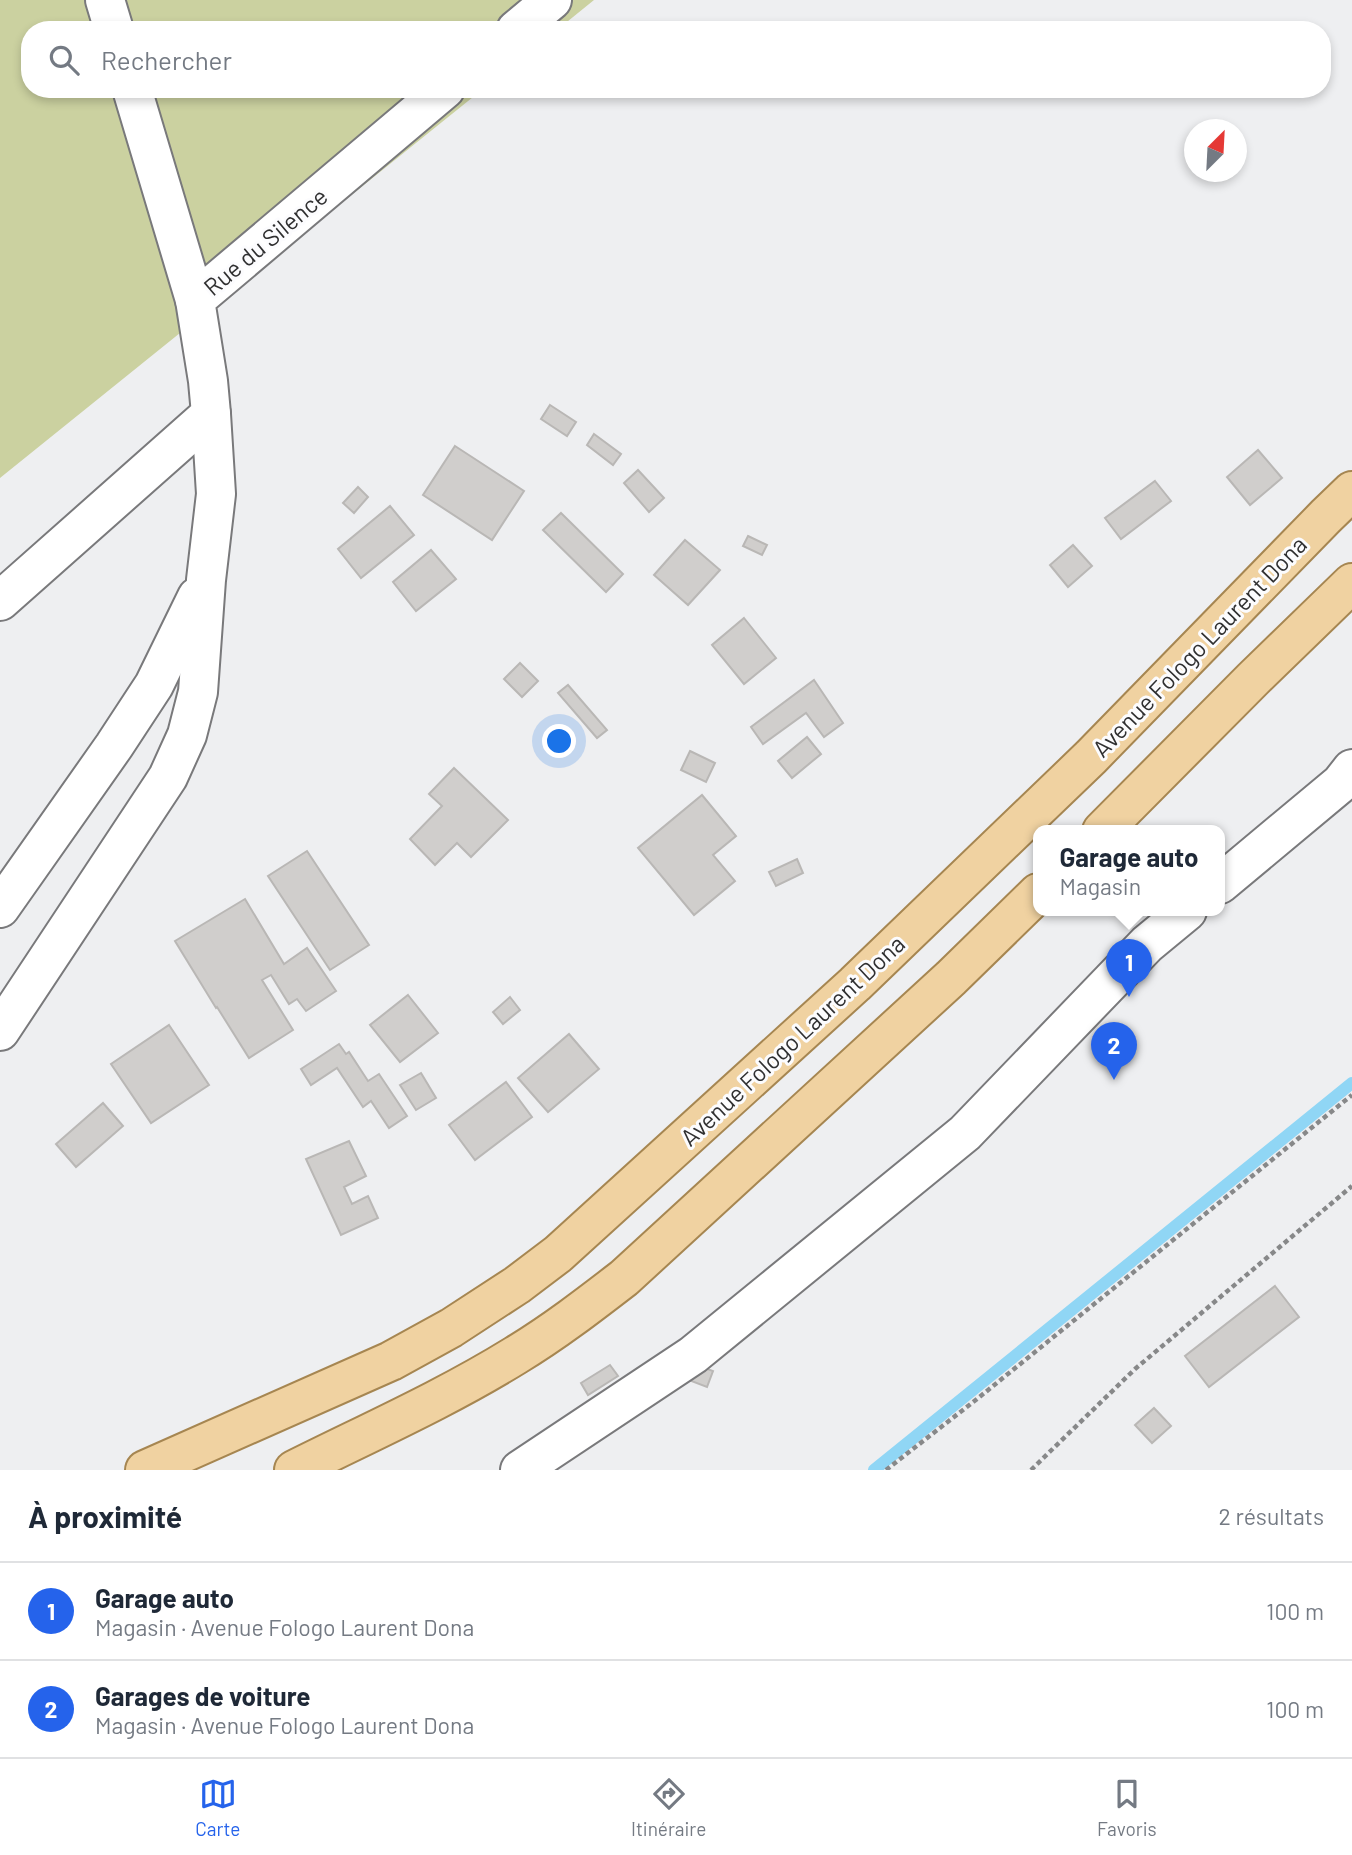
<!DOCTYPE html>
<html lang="fr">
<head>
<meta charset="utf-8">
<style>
  :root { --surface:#fff; --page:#f6f6f7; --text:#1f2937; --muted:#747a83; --line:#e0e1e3; --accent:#2563eb }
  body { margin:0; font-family:Barlow,sans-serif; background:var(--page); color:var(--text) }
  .compass { position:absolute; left:1184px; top:119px; width:63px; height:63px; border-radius:50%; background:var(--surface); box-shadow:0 4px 10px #0003; rotate:24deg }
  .you { position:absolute; left:560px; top:742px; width:24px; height:24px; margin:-18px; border:5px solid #fff; border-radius:50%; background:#1a73e8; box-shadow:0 0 0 10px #1a73e833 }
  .badge { display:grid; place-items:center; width:46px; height:46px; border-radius:50%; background:var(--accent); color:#fff; font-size:23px; font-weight:700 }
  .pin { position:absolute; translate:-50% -58px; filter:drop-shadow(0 2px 4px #0008) }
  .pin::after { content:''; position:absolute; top:37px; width:24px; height:21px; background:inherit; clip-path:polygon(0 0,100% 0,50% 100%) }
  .popup { position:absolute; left:1033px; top:825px; width:192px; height:91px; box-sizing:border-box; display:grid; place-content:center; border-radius:14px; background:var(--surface); filter:drop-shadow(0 2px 5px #0005); font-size:23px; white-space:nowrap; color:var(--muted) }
  .popup b { font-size:26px; color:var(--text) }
  .popup::after { content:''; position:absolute; left:50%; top:100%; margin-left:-14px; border:14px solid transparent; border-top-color:var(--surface) }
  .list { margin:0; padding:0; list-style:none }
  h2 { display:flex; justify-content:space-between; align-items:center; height:91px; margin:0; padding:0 28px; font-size:30px }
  h2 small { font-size:23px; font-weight:400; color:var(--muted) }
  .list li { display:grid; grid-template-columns:46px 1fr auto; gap:21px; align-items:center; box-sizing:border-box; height:98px; padding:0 28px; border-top:2px solid var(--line) }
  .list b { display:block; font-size:26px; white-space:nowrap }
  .list p { margin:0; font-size:23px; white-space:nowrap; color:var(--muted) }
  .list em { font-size:23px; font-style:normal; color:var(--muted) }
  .icon { flex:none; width:38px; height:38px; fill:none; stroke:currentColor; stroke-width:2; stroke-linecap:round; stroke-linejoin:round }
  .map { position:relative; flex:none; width:1352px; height:1470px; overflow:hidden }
  .search { position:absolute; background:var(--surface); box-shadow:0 4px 10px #0003; left:21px; right:21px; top:21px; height:77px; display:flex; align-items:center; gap:18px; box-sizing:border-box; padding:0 24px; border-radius:28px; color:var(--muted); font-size:26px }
  .sheet { height:287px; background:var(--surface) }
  nav { display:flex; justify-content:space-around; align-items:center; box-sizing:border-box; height:98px; border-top:2px solid var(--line); background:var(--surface); font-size:19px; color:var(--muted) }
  nav a { display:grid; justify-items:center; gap:4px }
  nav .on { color:var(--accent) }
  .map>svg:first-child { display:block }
</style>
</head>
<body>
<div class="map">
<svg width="1352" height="1470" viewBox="0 0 1352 1470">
  <rect width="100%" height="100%" fill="#eeeff1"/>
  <polygon fill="#cbd1a0" points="0,0 594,0 557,30 30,30 30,89 483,89 0,478"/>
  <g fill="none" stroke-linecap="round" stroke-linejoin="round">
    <polyline stroke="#90d6f5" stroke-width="12" points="874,1470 1352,1083"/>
  </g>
  <g fill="#d0cecc" stroke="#b9b7b5" stroke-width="2">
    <polygon points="550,405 576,422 567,436 541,419"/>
    <polygon points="594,434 621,454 613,465 587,445"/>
    <polygon points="455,446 524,491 492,540 423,495"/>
    <polygon points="1258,450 1282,478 1250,505 1227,477"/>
    <polygon points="638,470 664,498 649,512 624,483"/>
    <polygon points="1155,481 1171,501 1121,539 1105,518"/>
    <polygon points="358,487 368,497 354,513 343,503"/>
    <polygon points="390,506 414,535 361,578 338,549"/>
    <polygon points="561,513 623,574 606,592 543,530"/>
    <polygon points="748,536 767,545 762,555 743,546"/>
    <polygon points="685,540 720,570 688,605 654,575"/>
    <polygon points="1073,545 1092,566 1068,587 1050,565"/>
    <polygon points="431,550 456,579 416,611 393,582"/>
    <polygon points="744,618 776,658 744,684 712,645"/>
    <polygon points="520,663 538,681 522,697 504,679"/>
    <polygon points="814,680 843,723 824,737 806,713 763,744 751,727"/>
    <polygon points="568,685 607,730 597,738 558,693"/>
    <polygon points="807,737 821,754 792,778 778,761"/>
    <polygon points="690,751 715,763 706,782 681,770"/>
    <polygon points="454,768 508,820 471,857 457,843 435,865 410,839 442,806 429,794"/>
    <polygon points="702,795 736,836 713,855 735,881 694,915 638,848"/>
    <polygon points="307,851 369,945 330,970 268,876"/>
    <polygon points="797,859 803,873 776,886 769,872"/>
    <polygon points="245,899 284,964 307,948 336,991 306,1011 297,999 289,1004 271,975 262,980 293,1030 249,1058 217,1007 216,1008 175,941"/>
    <polygon points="408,995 438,1033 400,1062 370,1025"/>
    <polygon points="510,997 520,1010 503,1024 493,1012"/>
    <polygon points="169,1025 209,1085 151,1123 111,1064"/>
    <polygon points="569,1034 599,1069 548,1112 518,1078"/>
    <polygon points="339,1044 346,1054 349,1052 368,1081 379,1074 407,1116 389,1128 371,1101 363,1107 337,1068 311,1085 301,1069"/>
    <polygon points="421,1073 436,1098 416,1110 400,1085"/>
    <polygon points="506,1082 532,1117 475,1160 449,1125"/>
    <polygon points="103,1103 123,1126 76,1167 56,1144"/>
    <polygon points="349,1141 366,1176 344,1187 352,1204 368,1196 378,1218 341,1235 306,1159"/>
    <polygon points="1275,1286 1299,1317 1209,1387 1185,1356"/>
    <polygon points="691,1363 713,1371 707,1387 686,1379"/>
    <polygon points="610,1365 618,1376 588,1395 581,1383"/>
    <polygon points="1154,1408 1171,1426 1152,1443 1135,1425"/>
  </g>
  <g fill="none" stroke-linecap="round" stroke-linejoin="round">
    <defs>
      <g id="minor">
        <polyline points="105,0 114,30"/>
        <polyline points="516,30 552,0"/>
        <polyline points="132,89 195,300"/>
        <polyline points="0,601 211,414 208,381 195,300 445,89"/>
        <polyline points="1220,884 1341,783 1352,769"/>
        <polyline points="0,908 114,746 154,685 197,597"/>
        <polyline points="0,1031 168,777 187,735 198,692 206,580 216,494 211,414"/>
        <polyline points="520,1470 693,1355 965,1133 1147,944 1187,911"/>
      </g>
      <g id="major">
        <polyline points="1102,831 1253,679 1352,583"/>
        <polyline points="145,1470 391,1361 451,1328 517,1285 558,1254 855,984 1091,757 1326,516 1352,491"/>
        <path d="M294 1470C368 1433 445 1399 516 1355 554 1332 589 1305 624 1278L951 978 1038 893"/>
      </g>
    </defs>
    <use href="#minor" stroke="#79797b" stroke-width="42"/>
    <use href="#major" stroke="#a68651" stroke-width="42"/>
    <g stroke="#878889" stroke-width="4.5" stroke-dasharray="5 3.5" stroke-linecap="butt">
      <polyline points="886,1470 977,1399 1352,1095"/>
      <polyline points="1031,1470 1135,1369 1352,1186"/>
    </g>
    <use href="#minor" stroke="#fff" stroke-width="38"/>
    <use href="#major" stroke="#f0d2a1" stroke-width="38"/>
  </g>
  <g text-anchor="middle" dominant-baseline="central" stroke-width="6" stroke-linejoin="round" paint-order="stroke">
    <g font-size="24" fill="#303031" stroke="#fcfcfe">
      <text transform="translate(265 241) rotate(-40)">Rue du Silence</text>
      <text transform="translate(1199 646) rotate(-46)">Avenue Fologo Laurent Dona</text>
      <text transform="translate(792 1040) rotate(-43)">Avenue Fologo Laurent Dona</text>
    </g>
  </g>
</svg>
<svg class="compass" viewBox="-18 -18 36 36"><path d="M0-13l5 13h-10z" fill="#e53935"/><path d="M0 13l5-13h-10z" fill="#747a83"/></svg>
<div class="you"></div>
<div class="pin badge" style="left:1129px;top:997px">1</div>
<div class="popup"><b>Garage auto</b>Magasin</div>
<div class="pin badge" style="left:1114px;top:1080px">2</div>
<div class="search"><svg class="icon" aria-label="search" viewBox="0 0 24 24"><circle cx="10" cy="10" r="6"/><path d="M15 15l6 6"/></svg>Rechercher</div>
</div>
<section class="sheet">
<h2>À proximité<small>2 résultats</small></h2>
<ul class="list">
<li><span class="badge">1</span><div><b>Garage auto</b><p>Magasin · Avenue Fologo Laurent Dona</p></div><em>100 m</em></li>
<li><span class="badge">2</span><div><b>Garages de voiture</b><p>Magasin · Avenue Fologo Laurent Dona</p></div><em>100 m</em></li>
</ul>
</section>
<nav>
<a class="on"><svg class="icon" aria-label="map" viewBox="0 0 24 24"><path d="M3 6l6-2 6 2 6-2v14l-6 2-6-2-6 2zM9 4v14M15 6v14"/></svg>Carte</a>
<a><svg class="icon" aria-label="directions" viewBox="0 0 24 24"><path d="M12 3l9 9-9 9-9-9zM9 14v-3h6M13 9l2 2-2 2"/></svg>Itinéraire</a>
<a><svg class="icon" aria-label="saved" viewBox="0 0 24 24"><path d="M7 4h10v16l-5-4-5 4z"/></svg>Favoris</a>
</nav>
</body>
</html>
